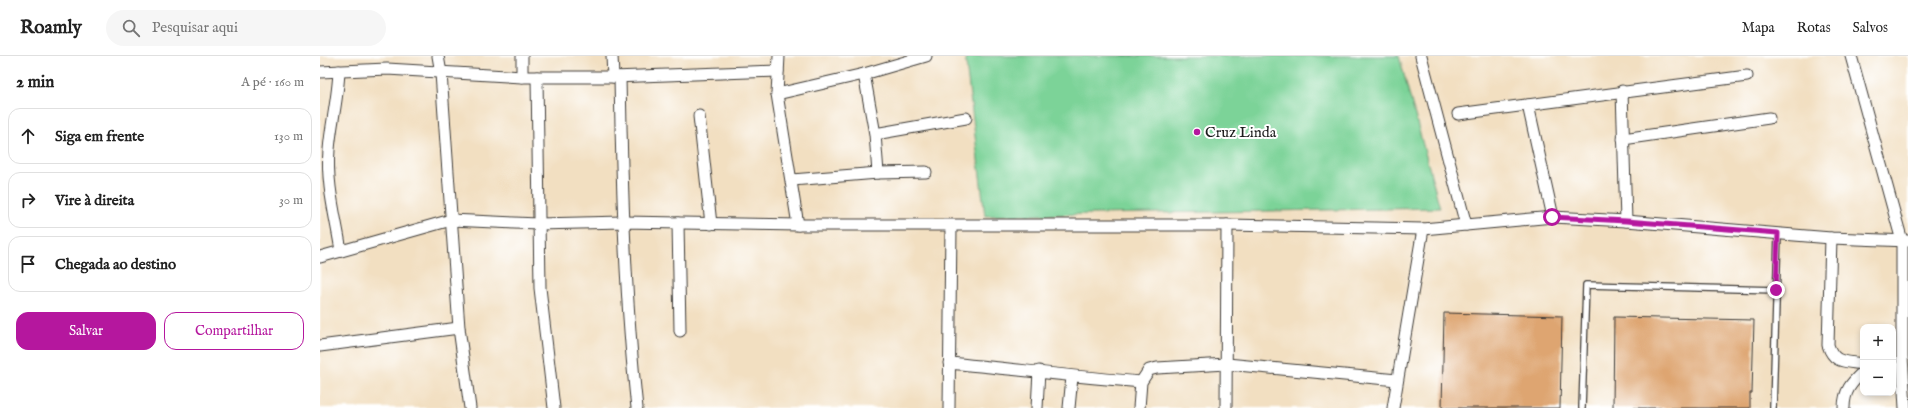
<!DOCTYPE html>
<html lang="pt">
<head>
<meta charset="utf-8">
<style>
  :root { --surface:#fff; --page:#f6f6f6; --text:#222; --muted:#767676; --line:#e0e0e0; --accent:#b5179e }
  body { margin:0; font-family:"IM FELL English",serif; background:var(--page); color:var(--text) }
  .controls { position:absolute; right:12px; bottom:12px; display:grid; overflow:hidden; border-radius:8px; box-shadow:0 2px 6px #0003 }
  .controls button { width:36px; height:36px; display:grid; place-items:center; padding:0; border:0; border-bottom:1px solid var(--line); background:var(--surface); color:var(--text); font:20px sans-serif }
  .stop { position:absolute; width:12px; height:12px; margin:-9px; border:3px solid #b5179e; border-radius:50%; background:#fff }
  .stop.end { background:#b5179e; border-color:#fff; box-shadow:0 1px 4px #0008 }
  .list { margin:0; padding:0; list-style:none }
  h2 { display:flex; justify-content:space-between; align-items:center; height:52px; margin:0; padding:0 16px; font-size:17px }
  h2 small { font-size:13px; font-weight:400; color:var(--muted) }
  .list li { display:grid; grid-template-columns:26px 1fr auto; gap:12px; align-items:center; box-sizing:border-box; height:56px; margin:0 8px 8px; padding:0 8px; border:1px solid var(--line); border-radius:12px }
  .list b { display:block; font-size:15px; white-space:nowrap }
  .list em { font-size:13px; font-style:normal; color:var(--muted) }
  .actions { display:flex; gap:8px; padding:12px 16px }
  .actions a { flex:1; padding:9px 0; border:1px solid var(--accent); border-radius:12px; text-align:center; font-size:14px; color:var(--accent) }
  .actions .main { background:var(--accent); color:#fff }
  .icon { flex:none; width:22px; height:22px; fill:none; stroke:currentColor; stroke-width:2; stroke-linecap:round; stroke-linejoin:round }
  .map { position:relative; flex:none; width:1588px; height:352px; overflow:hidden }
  header { display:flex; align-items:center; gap:24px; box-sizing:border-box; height:56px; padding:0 20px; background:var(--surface); border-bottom:1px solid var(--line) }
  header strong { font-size:19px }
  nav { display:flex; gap:22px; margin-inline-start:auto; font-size:14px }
  .search { width:280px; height:36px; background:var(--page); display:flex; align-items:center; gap:10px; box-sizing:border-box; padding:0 14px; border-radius:22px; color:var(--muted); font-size:15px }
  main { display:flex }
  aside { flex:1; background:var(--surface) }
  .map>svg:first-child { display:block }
</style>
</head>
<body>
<header>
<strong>Roamly</strong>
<div class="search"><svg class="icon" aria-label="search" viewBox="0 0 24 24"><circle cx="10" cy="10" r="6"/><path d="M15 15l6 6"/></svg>Pesquisar aqui</div>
<nav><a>Mapa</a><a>Rotas</a><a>Salvos</a></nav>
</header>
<main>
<aside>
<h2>2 min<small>A pé · 160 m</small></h2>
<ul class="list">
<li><svg class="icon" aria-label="ahead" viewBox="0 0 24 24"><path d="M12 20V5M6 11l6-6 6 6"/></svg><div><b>Siga em frente</b></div><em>130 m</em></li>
<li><svg class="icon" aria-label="right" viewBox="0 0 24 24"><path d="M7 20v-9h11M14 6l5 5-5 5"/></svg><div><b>Vire à direita</b></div><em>30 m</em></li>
<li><svg class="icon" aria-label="arrive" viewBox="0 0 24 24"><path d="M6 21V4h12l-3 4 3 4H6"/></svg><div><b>Chegada ao destino</b></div></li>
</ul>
<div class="actions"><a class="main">Salvar</a><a>Compartilhar</a></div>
</aside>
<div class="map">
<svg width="1588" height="352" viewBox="0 0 1588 352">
  <rect width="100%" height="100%" fill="#fff"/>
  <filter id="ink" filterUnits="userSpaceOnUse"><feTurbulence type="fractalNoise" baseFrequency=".025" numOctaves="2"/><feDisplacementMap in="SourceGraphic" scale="8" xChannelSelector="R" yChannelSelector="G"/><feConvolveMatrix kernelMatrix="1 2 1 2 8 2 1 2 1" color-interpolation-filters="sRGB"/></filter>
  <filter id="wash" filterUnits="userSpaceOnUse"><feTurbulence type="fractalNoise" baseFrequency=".012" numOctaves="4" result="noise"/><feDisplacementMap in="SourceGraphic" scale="16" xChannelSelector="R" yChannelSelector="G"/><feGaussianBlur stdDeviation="0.9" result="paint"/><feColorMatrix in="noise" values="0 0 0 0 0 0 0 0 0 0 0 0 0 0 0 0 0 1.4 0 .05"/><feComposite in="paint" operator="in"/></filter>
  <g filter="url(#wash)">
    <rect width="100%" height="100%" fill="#f2dfc1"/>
    <polygon fill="#7bd398" stroke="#4c785a" points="645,0 1079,0 1120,152 665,160"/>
    <g id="blocks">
      <g fill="#dea571">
        <polygon points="1124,257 1242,260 1240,352 1122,352"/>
        <polygon points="1294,261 1434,264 1432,337 1430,337 1430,352 1293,352"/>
      </g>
    </g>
  </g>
  <g filter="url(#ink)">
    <use href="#blocks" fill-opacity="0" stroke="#3c3935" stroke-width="1"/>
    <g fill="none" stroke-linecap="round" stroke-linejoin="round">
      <defs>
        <g id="service">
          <polyline points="1262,352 1266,229 1457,234"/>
          <polyline points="1453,352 1458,177"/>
        </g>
        <g id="minor">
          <polyline points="118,0 121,17 139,272 150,352"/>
          <polyline points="202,0 202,21"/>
          <polyline points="292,0 293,21"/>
          <polyline points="459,0 457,38 478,169"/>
          <polyline points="1101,0 1146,169"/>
          <polyline points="1531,0 1582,185 1582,300 1585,352"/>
          <path d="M19 15C18 42 11 68 9 94 6 128 16 162 21 195"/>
          <polyline points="0,16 67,13 202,21 293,21 458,15"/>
          <polyline points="544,18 555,78 558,117"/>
          <polyline points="217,21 220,232 234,352"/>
          <path d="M300 21C302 132 305 242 317 352"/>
          <polyline points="1302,35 1306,165"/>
          <polyline points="457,38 544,18 606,0"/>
          <polyline points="1208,49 1233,161"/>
          <polyline points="1138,58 1427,20"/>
          <polyline points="379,60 391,168"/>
          <polyline points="555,78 646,62"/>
          <polyline points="1303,83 1449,62"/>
          <polyline points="472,124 558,117 606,116"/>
          <polyline points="358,167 360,275"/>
          <path d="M1511 182 1508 289C1514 308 1525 305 1543 308"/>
          <polyline points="0,201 131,164 218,168 303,166 478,169 907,169 1103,173 1233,161 1306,165 1511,182 1588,185"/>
          <polyline points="0,290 139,272"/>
          <path d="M629 307C693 313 757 321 821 326"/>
          <polyline points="629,352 631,170"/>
          <polyline points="717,352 719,315"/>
          <polyline points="749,352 752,321"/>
          <polyline points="819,352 821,326 829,314 837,312 907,308 1077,324"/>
          <polyline points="906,352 907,169"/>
          <polyline points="1073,352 1103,173"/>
          <path d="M1524 352C1524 335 1531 327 1543 316"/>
        </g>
      </defs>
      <use href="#service" stroke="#3c3935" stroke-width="8"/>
      <use href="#minor" stroke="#3c3935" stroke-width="13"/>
      <use href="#service" stroke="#fff" stroke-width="5.5"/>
      <use href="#minor" stroke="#fff" stroke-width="11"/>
    </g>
  </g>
  <g fill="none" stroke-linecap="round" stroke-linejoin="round" filter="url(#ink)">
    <polyline stroke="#b5179e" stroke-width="5" points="1232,161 1306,165 1458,177 1456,234"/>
  </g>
  <circle fill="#b5179e" stroke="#fff" stroke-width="1.5" cx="877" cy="76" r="4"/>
  <g text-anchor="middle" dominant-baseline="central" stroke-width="4" stroke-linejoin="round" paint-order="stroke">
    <g font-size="15" fill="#1c1c1c" stroke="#fff" text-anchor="start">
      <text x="885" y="76">Cruz Linda</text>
    </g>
  </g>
</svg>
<div class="controls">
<button>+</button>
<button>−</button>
</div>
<div class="stop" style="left:1232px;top:161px"></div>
<div class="stop end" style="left:1456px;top:234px"></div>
</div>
</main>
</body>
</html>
